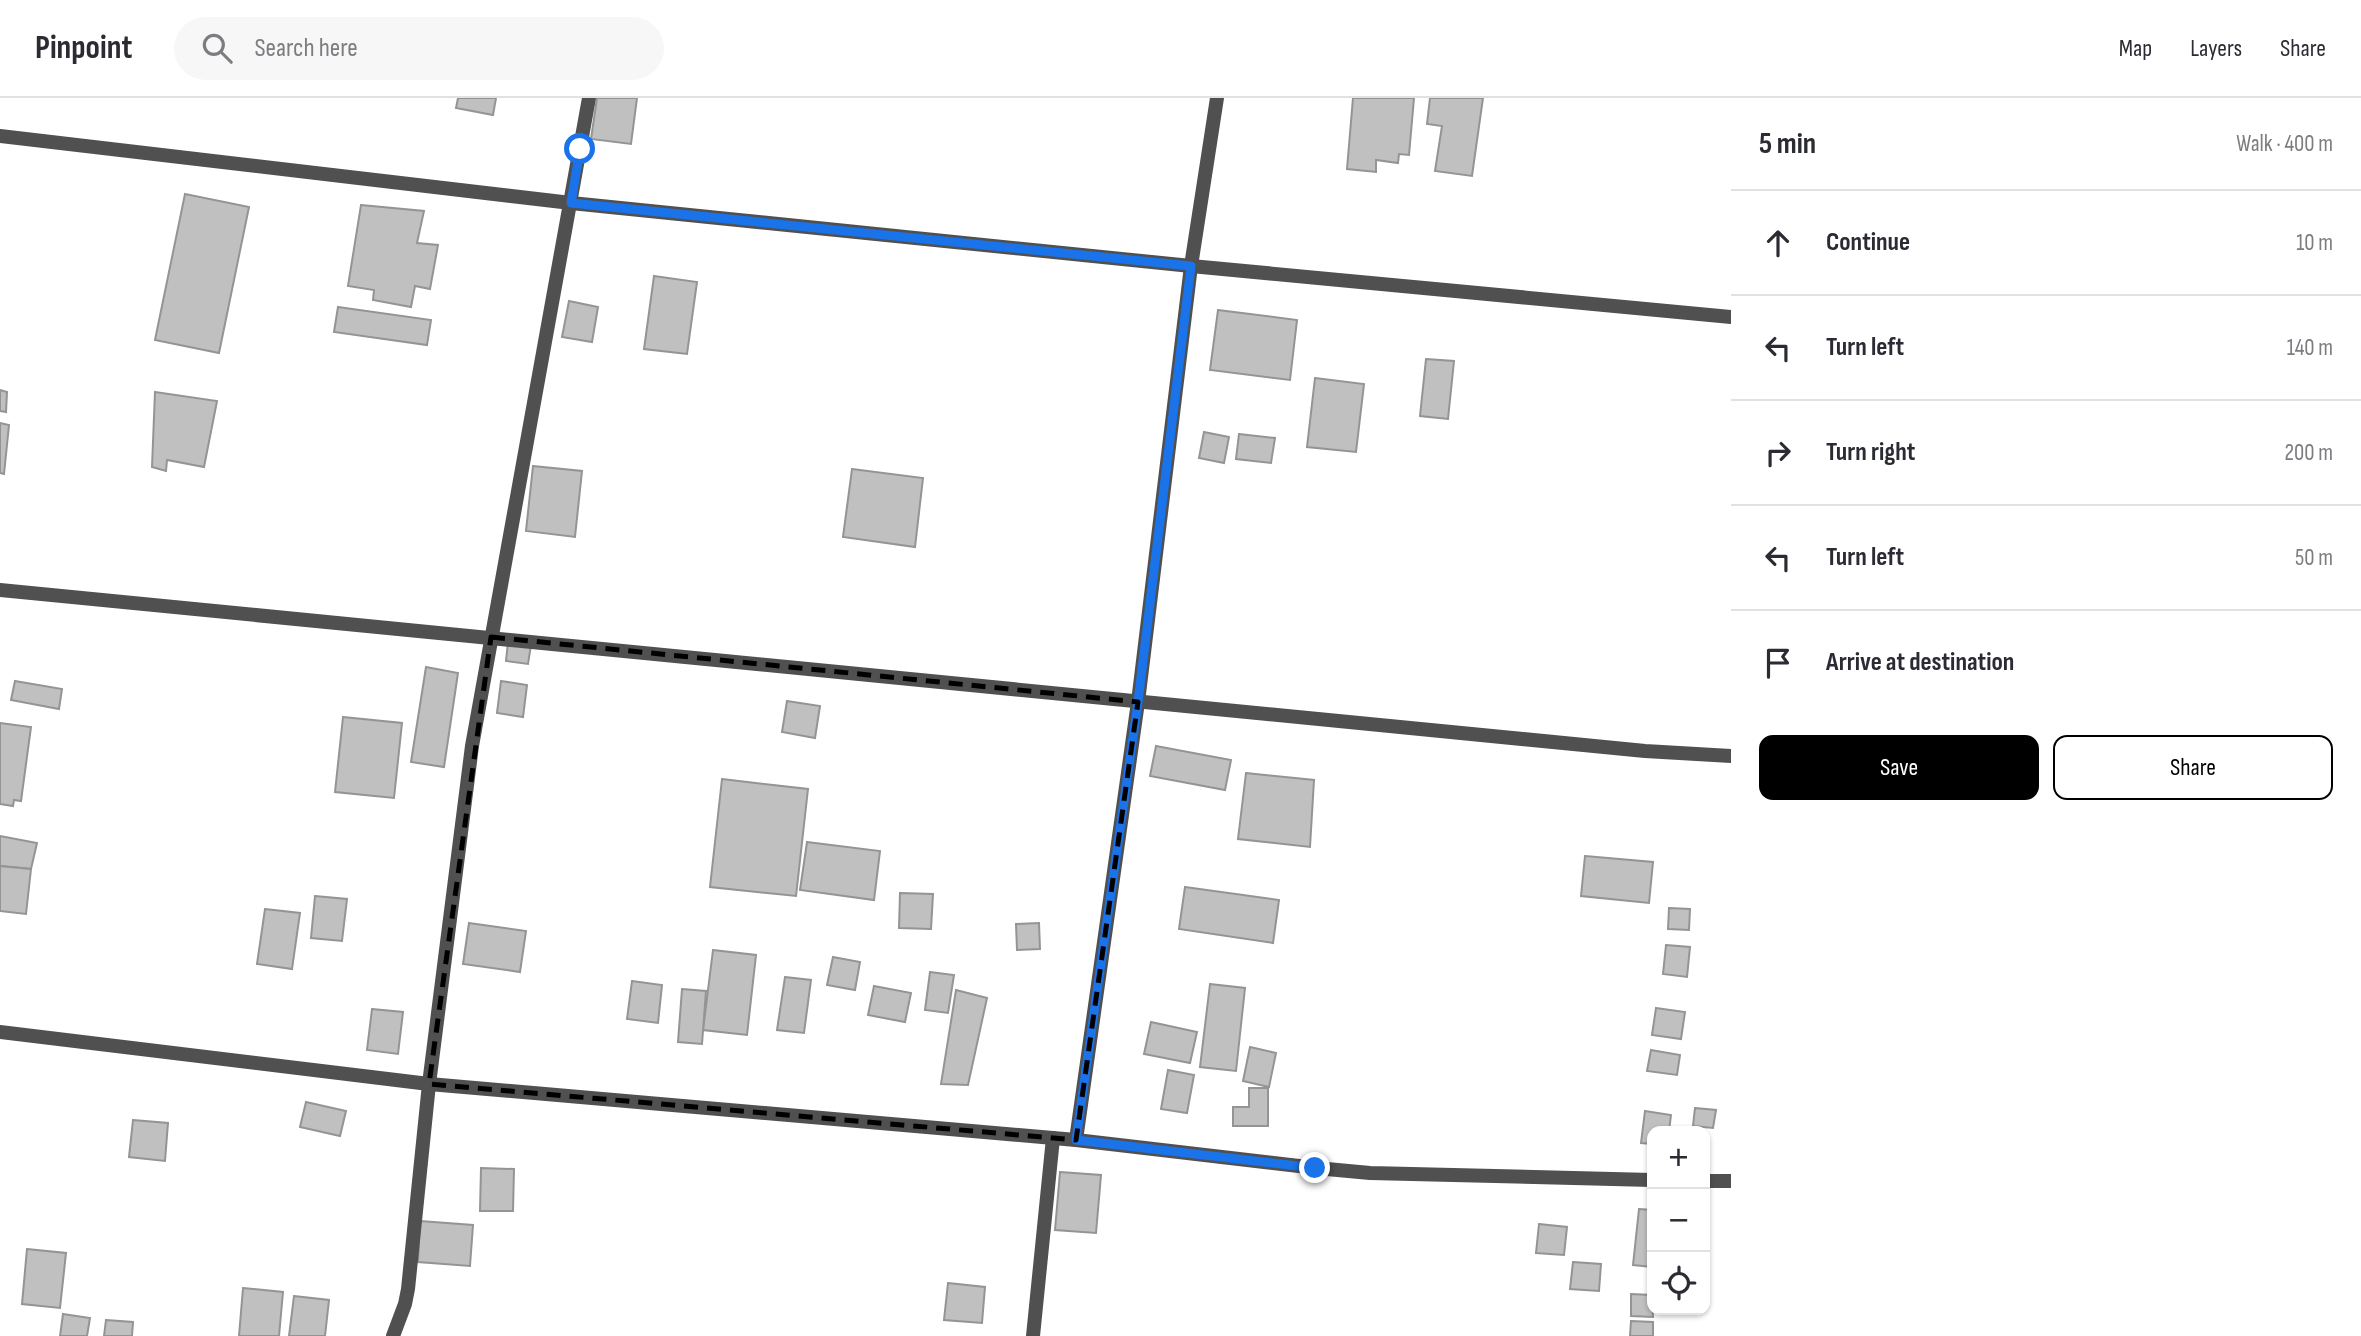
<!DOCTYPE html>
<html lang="en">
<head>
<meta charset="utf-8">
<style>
  :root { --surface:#fff; --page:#f7f7f7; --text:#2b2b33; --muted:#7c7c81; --line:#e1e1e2; --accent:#000 }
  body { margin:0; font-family:"Sofia Sans Condensed",sans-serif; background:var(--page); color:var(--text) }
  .controls { position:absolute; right:21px; bottom:21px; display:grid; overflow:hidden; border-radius:14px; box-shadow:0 2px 5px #0004 }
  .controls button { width:63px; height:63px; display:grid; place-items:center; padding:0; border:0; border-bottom:2px solid var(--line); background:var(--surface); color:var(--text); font:35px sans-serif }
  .stop { position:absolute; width:21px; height:21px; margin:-16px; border:5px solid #1a73e8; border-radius:50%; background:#fff }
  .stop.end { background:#1a73e8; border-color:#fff; box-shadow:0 2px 7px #0008 }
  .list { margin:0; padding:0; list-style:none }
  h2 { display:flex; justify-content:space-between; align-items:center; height:91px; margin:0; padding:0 28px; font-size:30px }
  h2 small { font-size:23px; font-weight:400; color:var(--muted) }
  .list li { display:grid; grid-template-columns:46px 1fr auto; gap:21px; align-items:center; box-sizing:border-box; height:105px; padding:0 28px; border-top:2px solid var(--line) }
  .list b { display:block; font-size:26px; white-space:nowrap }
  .list em { font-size:23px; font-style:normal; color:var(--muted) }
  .actions { display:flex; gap:14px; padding:21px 28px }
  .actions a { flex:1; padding:16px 0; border:2px solid var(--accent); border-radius:14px; text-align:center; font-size:24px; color:var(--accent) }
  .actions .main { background:var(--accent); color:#fff }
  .icon { flex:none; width:38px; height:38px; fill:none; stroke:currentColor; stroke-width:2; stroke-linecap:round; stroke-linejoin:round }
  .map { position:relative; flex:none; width:1731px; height:1238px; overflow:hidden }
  header { display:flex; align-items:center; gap:42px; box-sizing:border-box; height:98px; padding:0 35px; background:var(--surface); border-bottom:2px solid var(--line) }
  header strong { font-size:33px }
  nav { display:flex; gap:38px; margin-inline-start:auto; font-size:24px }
  .search { width:490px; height:63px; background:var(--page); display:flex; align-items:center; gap:18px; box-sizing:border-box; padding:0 24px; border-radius:38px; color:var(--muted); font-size:26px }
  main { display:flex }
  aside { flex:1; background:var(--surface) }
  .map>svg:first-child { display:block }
</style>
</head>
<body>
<header>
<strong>Pinpoint</strong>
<div class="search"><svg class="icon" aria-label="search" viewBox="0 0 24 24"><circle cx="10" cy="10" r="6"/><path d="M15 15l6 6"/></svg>Search here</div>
<nav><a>Map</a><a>Layers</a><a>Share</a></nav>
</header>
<main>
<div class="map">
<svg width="1731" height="1238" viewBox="0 0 1731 1238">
  <rect width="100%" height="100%" fill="#fff"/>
  <g fill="#c0c0c0" stroke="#949494" stroke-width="2">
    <polygon points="458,0 496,0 493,17 456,10"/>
    <polygon points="597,0 637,0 631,46 591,41"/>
    <polygon points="1353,0 1414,0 1409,57 1399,56 1398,65 1376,62 1376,74 1347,71"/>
    <polygon points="1430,0 1483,0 1472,78 1435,73 1442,28 1427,26"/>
    <polygon points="185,96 249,109 219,255 155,242"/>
    <polygon points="361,107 424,113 417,145 438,147 430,191 415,188 411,209 373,202 374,192 348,188"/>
    <polygon points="654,178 697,184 687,256 644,251"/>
    <polygon points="569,203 598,209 592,244 562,239"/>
    <polygon points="338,209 431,222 427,247 334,234"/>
    <polygon points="1218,212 1297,222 1290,282 1210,272"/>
    <polygon points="1426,261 1454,263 1448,321 1420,318"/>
    <polygon points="1315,280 1364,286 1356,354 1307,349"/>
    <polygon points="0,292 7,294 6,314 0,313"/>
    <polygon points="155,294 217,303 204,369 167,362 166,373 152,369"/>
    <polygon points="0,325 9,327 4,376 0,375"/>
    <polygon points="1204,334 1229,339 1224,365 1199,360"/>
    <polygon points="1239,336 1275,340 1271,365 1236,361"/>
    <polygon points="533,368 582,373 575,439 526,433"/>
    <polygon points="852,371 923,380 915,449 843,439"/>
    <polygon points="508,544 531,547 528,566 506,563"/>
    <polygon points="426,569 458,575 444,669 411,664"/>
    <polygon points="15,583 62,591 59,611 11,602"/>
    <polygon points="501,583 527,587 523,619 497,615"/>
    <polygon points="787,603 820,608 815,640 782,634"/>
    <polygon points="343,619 402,625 394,700 335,694"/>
    <polygon points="0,625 31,629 21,703 14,702 13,708 0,706"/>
    <polygon points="1156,648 1231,662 1225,692 1150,678"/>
    <polygon points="1246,675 1314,682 1310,749 1238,741"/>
    <polygon points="722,681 808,691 796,798 710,789"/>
    <polygon points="0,738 37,745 31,771 0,768"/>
    <polygon points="807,744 880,753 874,802 800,792"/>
    <polygon points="1585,758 1653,764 1649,805 1581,798"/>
    <polygon points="0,768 31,771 26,816 0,813"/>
    <polygon points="1185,789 1279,802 1273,845 1179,831"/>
    <polygon points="900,795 933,796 931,831 899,830"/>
    <polygon points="315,798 347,801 342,843 311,840"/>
    <polygon points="1669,810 1690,811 1689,832 1668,831"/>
    <polygon points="265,811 300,815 292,871 257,866"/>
    <polygon points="469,825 526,833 520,874 463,866"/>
    <polygon points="1039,825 1040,851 1017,852 1016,826"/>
    <polygon points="1666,847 1690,849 1687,879 1663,876"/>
    <polygon points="713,852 756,857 747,937 703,932"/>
    <polygon points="833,859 860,864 855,892 827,887"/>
    <polygon points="930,874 954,877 948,915 925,912"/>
    <polygon points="785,879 811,882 804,935 777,932"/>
    <polygon points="632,883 662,887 658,925 627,921"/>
    <polygon points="1210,886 1245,890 1236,973 1200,969"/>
    <polygon points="874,888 911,895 905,924 868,917"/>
    <polygon points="682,891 706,893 702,946 678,944"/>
    <polygon points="956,892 987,900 968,987 941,986"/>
    <polygon points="1656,910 1685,914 1681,941 1652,937"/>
    <polygon points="372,911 403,914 398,956 367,952"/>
    <polygon points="1151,924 1197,934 1190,965 1144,956"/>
    <polygon points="1250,949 1276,955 1269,989 1243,983"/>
    <polygon points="1651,952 1680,957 1677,977 1647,973"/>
    <polygon points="1168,972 1194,977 1187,1015 1161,1011"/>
    <polygon points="1249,990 1268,990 1268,1028 1233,1028 1233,1009 1249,1009"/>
    <polygon points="306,1004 346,1013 340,1038 300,1029"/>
    <polygon points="1695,1010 1716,1012 1713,1030 1693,1028"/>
    <polygon points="1645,1013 1671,1017 1669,1033 1652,1033 1652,1046 1641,1045"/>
    <polygon points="133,1022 168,1025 165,1063 129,1059"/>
    <polygon points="481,1070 514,1071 513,1113 480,1113"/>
    <polygon points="1060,1074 1101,1077 1096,1135 1055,1132"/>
    <polygon points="1639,1111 1652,1112 1652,1169 1633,1167"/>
    <polygon points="420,1123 473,1127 470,1168 418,1164"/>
    <polygon points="1539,1126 1567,1129 1564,1157 1536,1155"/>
    <polygon points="27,1151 66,1155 60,1210 22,1206"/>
    <polygon points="1573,1164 1601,1166 1599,1193 1570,1191"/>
    <polygon points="948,1185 985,1189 982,1225 944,1222"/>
    <polygon points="243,1190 283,1194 279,1238 239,1238"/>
    <polygon points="1631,1196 1652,1197 1653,1219 1631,1218"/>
    <polygon points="294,1198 329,1202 325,1238 289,1238"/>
    <polygon points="63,1216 90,1220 87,1238 60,1238"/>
    <polygon points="106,1222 133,1224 132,1238 104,1238"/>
    <polygon points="1631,1223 1653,1224 1653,1238 1630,1238"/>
  </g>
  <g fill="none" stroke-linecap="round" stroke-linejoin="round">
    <g stroke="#505050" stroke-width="14">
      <polyline points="0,38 571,105 1191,168 1731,219"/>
      <polyline points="0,492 1645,653 1731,658"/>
      <polyline points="0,934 429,986 1076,1042 1316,1070 1370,1075 1652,1082"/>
      <polyline points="1076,1042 1138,604 1191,168 1217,0"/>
      <polyline points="1705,1083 1731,1083"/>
      <polyline points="393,1238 405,1206 408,1191 429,986 472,648 589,0"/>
      <polyline points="1033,1238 1053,1040"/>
    </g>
  </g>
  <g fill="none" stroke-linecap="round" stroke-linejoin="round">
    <polyline stroke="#1a73e8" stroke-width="9" points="580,51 571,105 1191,168 1138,604 1076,1042 1315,1070"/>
  </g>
  <path fill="none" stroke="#000" stroke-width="5" stroke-dasharray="14 9" stroke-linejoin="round" d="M491 539 1138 604 1076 1042 429 986Z"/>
</svg>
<div class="controls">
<button>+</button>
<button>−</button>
<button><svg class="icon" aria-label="locate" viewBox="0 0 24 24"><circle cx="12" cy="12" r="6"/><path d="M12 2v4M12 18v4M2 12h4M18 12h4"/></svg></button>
</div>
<div class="stop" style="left:580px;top:51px"></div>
<div class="stop end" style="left:1315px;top:1070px"></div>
</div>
<aside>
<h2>5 min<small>Walk · 400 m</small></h2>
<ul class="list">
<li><svg class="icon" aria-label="ahead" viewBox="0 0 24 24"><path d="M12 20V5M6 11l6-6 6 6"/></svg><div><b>Continue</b></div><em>10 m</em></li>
<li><svg class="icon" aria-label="left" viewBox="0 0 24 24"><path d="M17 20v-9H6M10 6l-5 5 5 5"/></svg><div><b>Turn left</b></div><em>140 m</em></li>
<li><svg class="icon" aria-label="right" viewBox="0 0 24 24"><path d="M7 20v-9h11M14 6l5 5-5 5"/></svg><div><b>Turn right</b></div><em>200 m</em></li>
<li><svg class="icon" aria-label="left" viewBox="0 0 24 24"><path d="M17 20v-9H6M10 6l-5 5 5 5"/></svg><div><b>Turn left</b></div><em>50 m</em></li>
<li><svg class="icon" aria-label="arrive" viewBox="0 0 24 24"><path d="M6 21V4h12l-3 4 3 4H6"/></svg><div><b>Arrive at destination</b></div></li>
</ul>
<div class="actions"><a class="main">Save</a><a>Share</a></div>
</aside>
</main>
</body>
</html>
